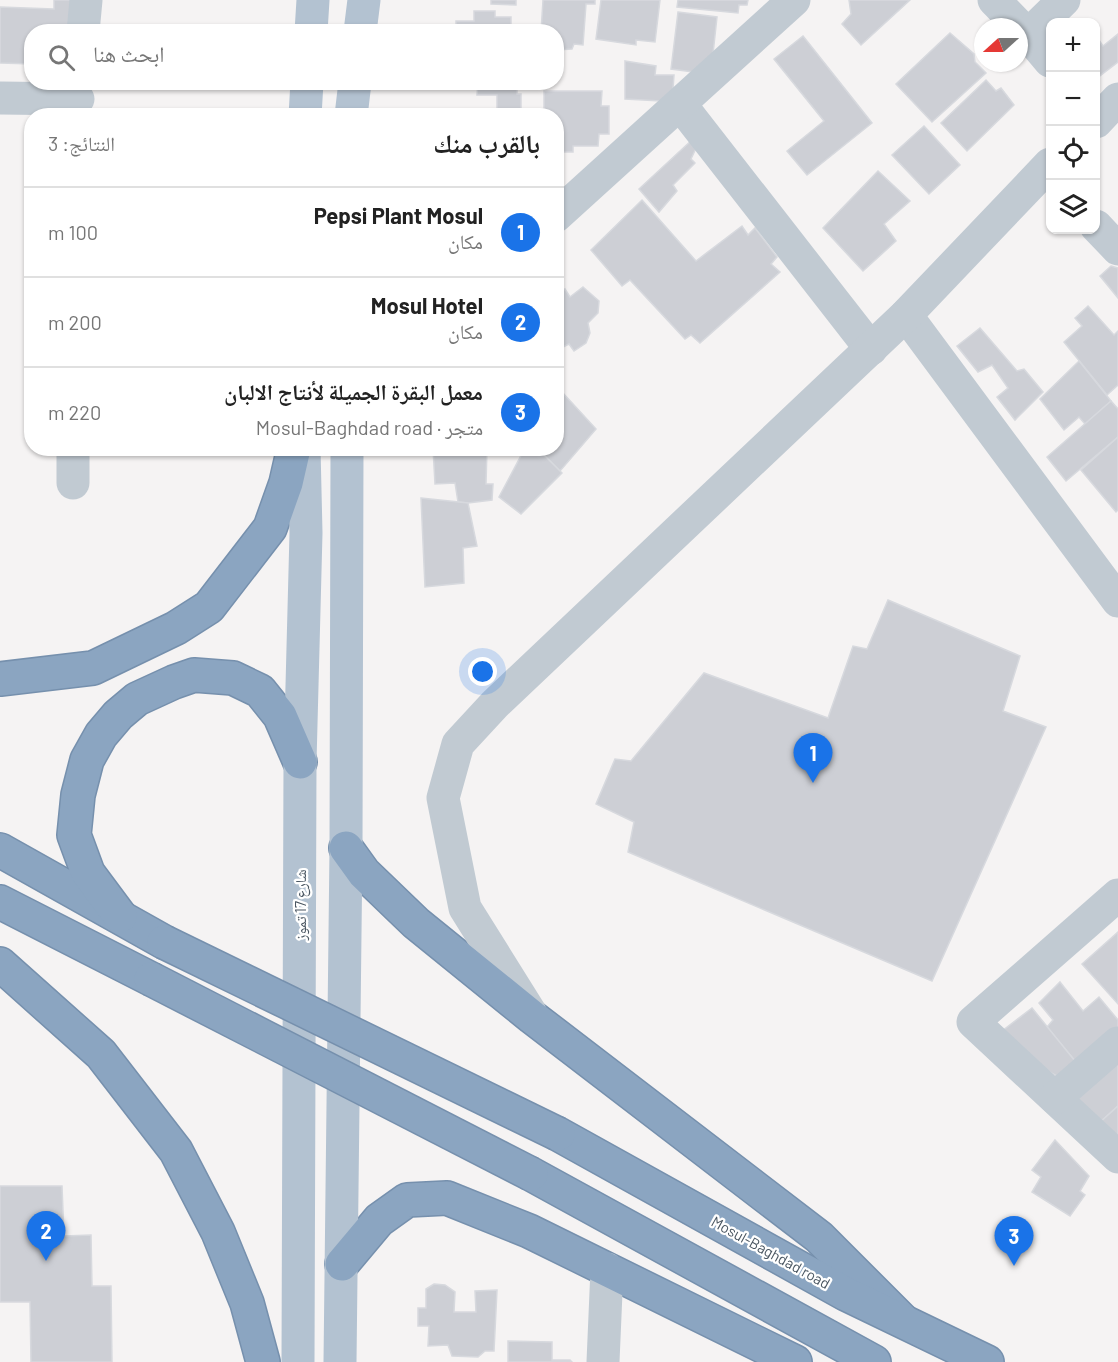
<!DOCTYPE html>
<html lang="ar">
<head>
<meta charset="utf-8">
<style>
  :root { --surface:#fff; --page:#f6f6f6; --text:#222; --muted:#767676; --line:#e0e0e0; --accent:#1a73e8 }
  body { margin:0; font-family:Barlow,"Noto Naskh Arabic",sans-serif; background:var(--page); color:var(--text); direction:rtl }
  .controls { position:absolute; right:18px; top:18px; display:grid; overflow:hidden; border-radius:12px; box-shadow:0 2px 4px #0004 }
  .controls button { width:54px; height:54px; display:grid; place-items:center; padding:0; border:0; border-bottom:2px solid var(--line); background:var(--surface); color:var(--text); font:30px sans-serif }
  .compass { position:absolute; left:974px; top:18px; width:54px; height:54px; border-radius:50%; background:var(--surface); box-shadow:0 2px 4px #0004; rotate:249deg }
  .you { position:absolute; left:483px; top:672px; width:21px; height:21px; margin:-15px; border:4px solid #fff; border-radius:50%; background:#1a73e8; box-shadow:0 0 0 9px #1a73e833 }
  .badge { display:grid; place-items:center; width:39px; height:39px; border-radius:50%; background:var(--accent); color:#fff; font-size:20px; font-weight:700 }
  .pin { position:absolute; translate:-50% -50px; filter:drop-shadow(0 2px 3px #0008) }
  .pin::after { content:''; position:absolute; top:32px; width:21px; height:18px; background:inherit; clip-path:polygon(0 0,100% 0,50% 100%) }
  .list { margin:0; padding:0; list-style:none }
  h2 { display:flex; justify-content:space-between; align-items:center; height:78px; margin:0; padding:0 24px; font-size:26px }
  h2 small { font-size:20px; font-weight:400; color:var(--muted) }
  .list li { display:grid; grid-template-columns:39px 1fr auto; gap:18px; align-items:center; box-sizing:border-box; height:90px; padding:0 24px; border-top:2px solid var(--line) }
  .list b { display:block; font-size:22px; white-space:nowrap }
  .list p { margin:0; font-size:20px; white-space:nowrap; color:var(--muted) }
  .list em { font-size:20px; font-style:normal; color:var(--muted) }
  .icon { flex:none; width:33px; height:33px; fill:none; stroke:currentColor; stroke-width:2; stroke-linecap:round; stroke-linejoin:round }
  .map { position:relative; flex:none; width:1118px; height:1362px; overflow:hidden; direction:ltr }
  .search { position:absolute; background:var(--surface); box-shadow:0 2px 4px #0004; left:24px; top:24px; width:540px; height:66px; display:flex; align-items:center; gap:15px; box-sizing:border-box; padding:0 21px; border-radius:24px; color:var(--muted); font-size:22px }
  .panel { position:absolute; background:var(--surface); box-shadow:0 2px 4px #0004; left:24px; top:108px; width:540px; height:348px; border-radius:24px; direction:rtl }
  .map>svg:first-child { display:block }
</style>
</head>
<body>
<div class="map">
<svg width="1118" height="1362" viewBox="0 0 1118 1362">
  <rect width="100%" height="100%" fill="#f5f3f3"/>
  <g fill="#cdcfd5" stroke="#d7d9de" stroke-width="1.5">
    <polygon points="54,0 81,0 80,32 32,32 32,64 0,63 0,7 54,9"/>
    <polygon points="491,0 516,0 516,5 491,4"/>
    <polygon points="543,0 595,0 595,4 586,4 583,45 574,44 572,49 557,50 556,32 541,32"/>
    <polygon points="601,0 660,0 655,42 636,40 636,45 596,39"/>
    <polygon points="678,0 748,0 747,5 739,5 738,13 677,7"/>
    <polygon points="849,0 910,0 861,45 842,24 851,14"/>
    <polygon points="474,11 495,11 495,17 511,17 511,32 456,32 456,21 474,21"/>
    <polygon points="678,12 717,17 712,63 701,73 671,69"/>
    <polygon points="950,33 974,54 975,62 986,73 932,122 896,84"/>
    <polygon points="1118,34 1118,62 1097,78 1096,76 1096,36 1103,46"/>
    <polygon points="803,36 872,123 807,175 787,151 824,121 774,59"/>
    <polygon points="625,61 656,66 655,75 674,75 673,89 661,101 625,99"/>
    <polygon points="986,80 996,91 1001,88 1014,105 967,151 941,123"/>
    <polygon points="478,82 517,82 517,94 521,94 521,116 485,116 497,115 497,95 477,95"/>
    <polygon points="544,91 602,91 601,106 609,106 609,134 599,134 598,146 573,146 573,152 556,152 556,116 544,116"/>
    <polygon points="924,126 960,165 929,194 892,155"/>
    <polygon points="693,139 698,144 691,159 695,163 673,185 677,191 659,212 639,189"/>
    <polygon points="878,171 910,201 884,224 896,241 863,271 823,228"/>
    <polygon points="642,200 696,261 742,226 748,235 755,228 777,257 771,264 780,272 700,343 691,335 685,339 630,280 622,286 591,250"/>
    <polygon points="1111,266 1118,268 1118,298 1100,276"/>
    <polygon points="583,287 599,301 598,313 588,323 590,333 586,343 574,351 569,344 561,348 556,341 556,331 561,327 563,315 556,307 556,297 565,289 570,297"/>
    <polygon points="1088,306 1114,335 1118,331 1118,385 1107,395 1064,342 1082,326 1075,318"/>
    <polygon points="980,328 1017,371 1024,369 1043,392 1015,420 997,397 1008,388 992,365 978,372 957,346"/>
    <polygon points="1079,361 1111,401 1085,424 1079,417 1064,430 1040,399"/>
    <polygon points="562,392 596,429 560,471 537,448 556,448 556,400"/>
    <polygon points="1111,401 1118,409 1118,437 1066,481 1047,457"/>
    <polygon points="1118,437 1118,510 1116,512 1081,470"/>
    <polygon points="433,448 487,448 486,484 493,484 492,500 468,503 458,502 455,483 435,484"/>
    <polygon points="525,448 537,448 562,473 521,514 499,497"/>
    <polygon points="421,498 468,503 477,546 463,548 464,583 425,587"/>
    <polygon points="888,600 1020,656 1003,711 1046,727 932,981 628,852 634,822 596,804 615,759 631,761 704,673 828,718 853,646 867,649"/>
    <polygon points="1118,932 1118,1004 1082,964"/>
    <polygon points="1060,982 1083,1011 1099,997 1118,1020 1118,1027 1075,1061 1047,1027 1053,1020 1039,1003"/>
    <polygon points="1032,1008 1075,1061 1059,1077 1020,1057 998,1034"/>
    <polygon points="1118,1055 1118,1106 1098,1124 1073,1096"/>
    <polygon points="1118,1106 1118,1146 1098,1124"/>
    <polygon points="1055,1140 1089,1176 1080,1191 1085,1195 1070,1216 1032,1192 1041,1177 1032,1170"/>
    <polygon points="0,1186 62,1186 64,1236 91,1235 92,1286 111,1286 112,1362 31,1362 30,1302 0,1302"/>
    <polygon points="434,1284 445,1285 455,1292 454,1312 476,1312 475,1291 497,1290 494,1351 485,1351 478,1357 452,1356 448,1345 428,1346 429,1326 418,1326 418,1308 426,1308 426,1289"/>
    <polygon points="508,1341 552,1342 552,1360 570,1360 572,1362 508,1362"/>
  </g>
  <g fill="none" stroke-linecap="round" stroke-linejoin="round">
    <defs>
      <g id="highway">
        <polyline points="0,679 93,668 176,628 209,607 270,528 286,483 294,448"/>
        <polyline points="346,848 364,873 416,923 532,1017 819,1237 902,1320"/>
        <polyline points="0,850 164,942"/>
        <polyline points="0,902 151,979"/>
        <polyline points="120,916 88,873 74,835 78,795 87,760 101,735 118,715 137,699 174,682 194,675 233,678 260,691 280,716 300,762"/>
        <polyline points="0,964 101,1054 176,1151 218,1232 247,1303 263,1362"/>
        <polyline points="558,1134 846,1294 987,1362"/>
        <polyline points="531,1174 874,1362"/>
        <polyline points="342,1264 379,1220 407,1200 447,1198 529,1231 795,1362"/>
      </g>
    </defs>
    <use href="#highway" stroke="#7690ad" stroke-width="36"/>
    <g stroke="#c1cad2" stroke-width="33">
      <polyline points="994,0 1028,35 1050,61"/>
      <polyline points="83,32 86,0"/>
      <polyline points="1028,35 1064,0"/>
      <polyline points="0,98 78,99"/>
      <polyline points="680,104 871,349"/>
      <polyline points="1096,122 1118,99"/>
      <polyline points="556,216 794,0"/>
      <polyline points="1096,226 1118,249"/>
      <polyline points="906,315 1118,601"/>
      <polyline points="73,483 73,448"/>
      <polyline points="1118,895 973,1022 1118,1157"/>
      <polyline points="530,1012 465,908 443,798 458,744 495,704 906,315 1050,164"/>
      <polyline points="1055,1098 1118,1043"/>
      <polyline points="603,1362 607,1269"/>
    </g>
    <g stroke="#b3c2d1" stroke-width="33">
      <polyline points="311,32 313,0"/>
      <polyline points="360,32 364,0"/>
      <polyline points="305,116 307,82"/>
      <polyline points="351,116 355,82"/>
      <polyline points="298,1362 300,762 306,533 304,448"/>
      <polyline points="340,1362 346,848 347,448"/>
    </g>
    <use href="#highway" stroke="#8ba5c1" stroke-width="33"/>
    <defs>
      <g id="highway-bridge">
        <polyline points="164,942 558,1134"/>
        <polyline points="151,979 531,1174"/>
      </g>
    </defs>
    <use href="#highway-bridge" stroke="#7690ad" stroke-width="36" stroke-linecap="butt"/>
    <use href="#highway-bridge" stroke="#8ba5c1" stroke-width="33"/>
  </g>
  <g text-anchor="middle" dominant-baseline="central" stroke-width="4.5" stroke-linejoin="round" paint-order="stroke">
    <g font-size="15" fill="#4a5661" stroke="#fff">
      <text transform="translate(300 905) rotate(-90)">شارع 17 تموز</text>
      <text transform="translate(771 1252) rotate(29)">Mosul-Baghdad road</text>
    </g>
  </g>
</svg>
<div class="controls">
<button>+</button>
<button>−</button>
<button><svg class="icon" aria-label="locate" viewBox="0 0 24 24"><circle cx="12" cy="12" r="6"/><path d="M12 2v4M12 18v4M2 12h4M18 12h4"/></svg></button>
<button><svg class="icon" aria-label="layers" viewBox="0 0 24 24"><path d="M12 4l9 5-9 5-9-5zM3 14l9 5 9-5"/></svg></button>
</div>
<svg class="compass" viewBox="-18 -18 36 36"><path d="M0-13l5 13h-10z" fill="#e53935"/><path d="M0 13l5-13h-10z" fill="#767676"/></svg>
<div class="you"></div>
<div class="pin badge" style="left:813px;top:783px">1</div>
<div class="pin badge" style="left:46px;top:1261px">2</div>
<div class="pin badge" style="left:1014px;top:1266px">3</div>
<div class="search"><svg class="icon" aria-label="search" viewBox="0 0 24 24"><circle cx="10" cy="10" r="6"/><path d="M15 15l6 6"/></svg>ابحث هنا</div>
<section class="panel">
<h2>بالقرب منك<small>النتائج: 3</small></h2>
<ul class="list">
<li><span class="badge">1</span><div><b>Pepsi Plant Mosul</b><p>مكان</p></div><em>100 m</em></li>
<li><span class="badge">2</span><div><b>Mosul Hotel</b><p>مكان</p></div><em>200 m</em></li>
<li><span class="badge">3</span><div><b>معمل البقرة الجميلة لأنتاج الالبان</b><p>متجر · Mosul-Baghdad road</p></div><em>220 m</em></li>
</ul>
</section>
</div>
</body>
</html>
